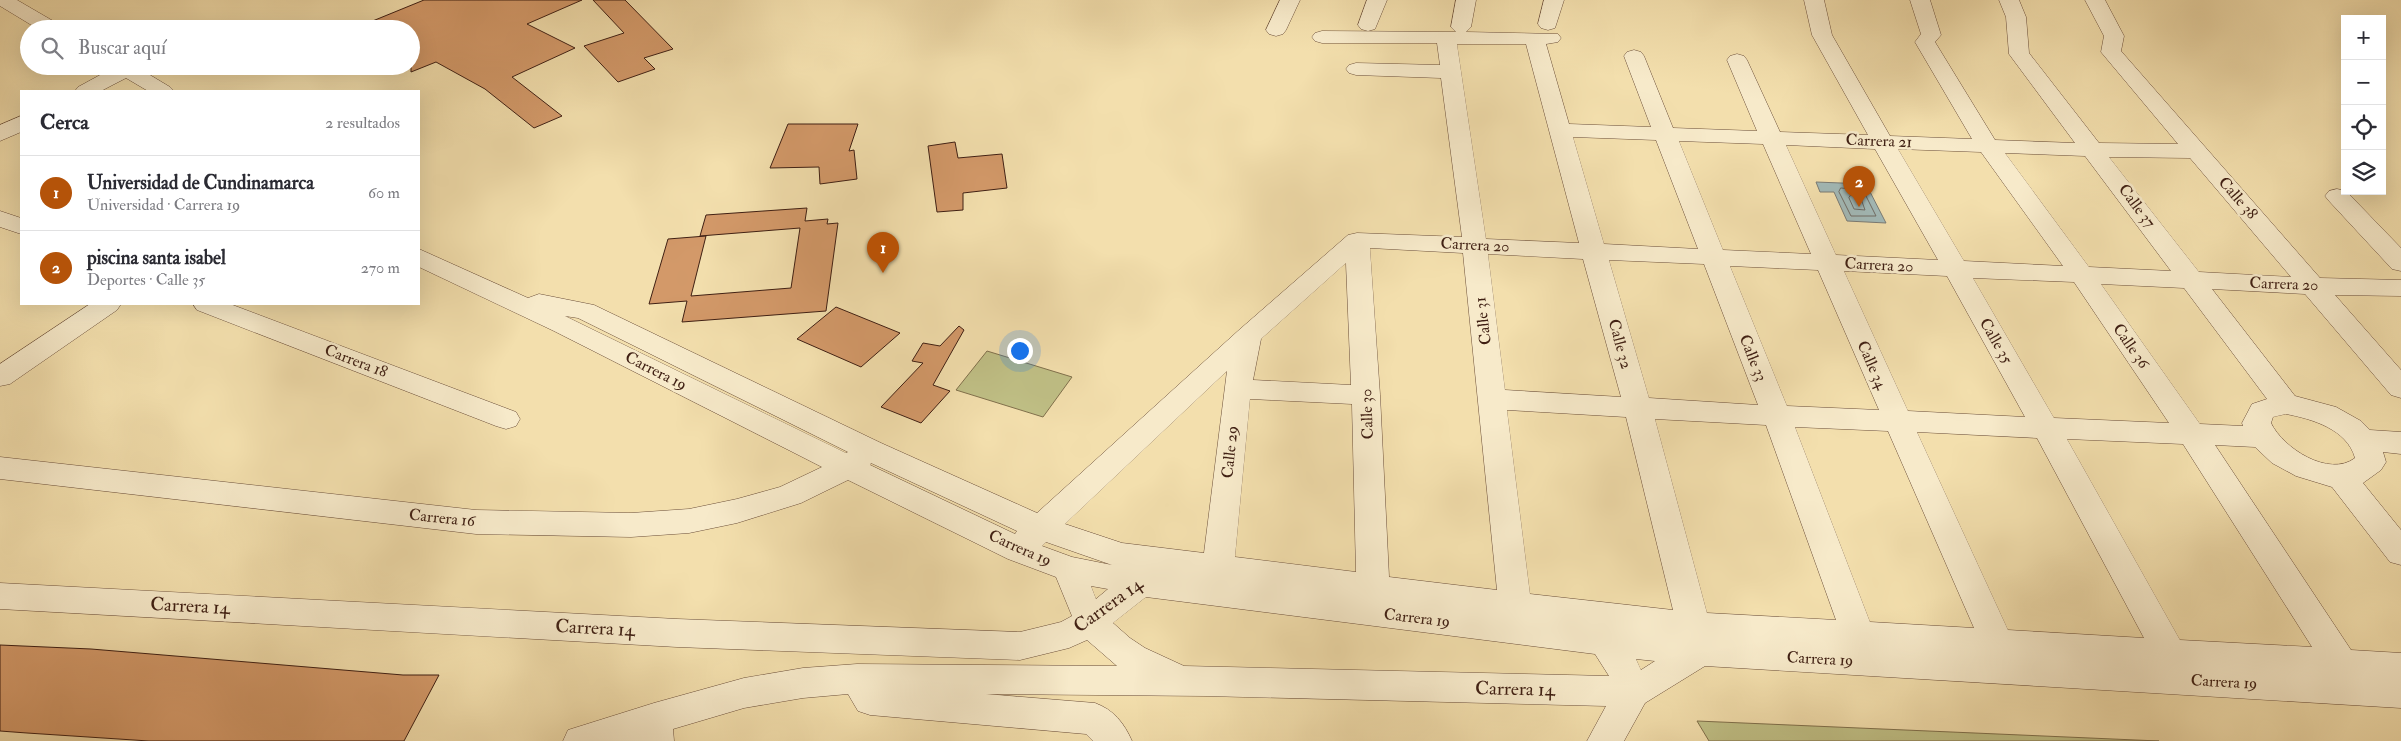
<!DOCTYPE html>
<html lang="es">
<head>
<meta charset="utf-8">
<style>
  :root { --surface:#fff; --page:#f7f7f7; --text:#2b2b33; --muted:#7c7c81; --line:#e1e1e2; --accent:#b45309 }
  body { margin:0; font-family:"IM FELL Double Pica",serif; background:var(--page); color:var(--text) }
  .controls { position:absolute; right:15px; top:15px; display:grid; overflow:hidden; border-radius:0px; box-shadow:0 5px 20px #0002 }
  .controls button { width:45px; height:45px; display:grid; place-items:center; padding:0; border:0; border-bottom:1px solid var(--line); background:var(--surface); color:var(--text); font:25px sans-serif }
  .you { position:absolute; left:1019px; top:350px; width:18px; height:18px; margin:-12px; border:4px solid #fff; border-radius:50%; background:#1a73e8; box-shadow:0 0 0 8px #1a73e833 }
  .badge { display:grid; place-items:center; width:32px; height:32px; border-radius:50%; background:var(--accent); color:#fff; font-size:16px; font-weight:700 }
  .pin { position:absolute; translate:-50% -41px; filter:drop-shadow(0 1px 2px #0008) }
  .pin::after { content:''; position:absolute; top:26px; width:18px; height:15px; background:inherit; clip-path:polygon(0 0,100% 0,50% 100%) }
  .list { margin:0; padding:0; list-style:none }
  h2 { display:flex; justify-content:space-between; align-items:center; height:65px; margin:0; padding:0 20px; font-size:21px }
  h2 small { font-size:16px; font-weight:400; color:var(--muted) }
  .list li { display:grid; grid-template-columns:32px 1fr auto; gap:15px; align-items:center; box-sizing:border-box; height:75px; padding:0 20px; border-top:1px solid var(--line) }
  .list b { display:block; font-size:19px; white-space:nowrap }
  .list p { margin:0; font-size:16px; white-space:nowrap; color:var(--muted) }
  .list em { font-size:16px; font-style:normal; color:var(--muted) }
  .icon { flex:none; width:28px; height:28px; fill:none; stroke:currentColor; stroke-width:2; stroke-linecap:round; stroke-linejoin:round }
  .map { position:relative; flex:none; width:2401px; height:741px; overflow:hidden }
  .search { position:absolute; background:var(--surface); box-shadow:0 5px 20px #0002; left:20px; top:20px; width:400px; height:55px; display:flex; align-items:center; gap:12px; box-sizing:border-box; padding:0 18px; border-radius:28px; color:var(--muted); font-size:19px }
  .panel { position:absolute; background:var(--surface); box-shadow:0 5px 20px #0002; left:20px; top:90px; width:400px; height:215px; border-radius:0px }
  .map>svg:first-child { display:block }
</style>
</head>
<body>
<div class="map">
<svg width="2401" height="741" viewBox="0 0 2401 741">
  <rect width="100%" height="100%" fill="#f3dfad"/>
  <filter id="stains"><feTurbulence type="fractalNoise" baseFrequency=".004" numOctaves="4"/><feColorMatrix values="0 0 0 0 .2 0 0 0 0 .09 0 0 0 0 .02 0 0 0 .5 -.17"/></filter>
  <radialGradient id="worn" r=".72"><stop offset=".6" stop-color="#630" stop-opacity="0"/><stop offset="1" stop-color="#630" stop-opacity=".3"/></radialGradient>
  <g fill="#c0c086" stroke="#80704c">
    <polygon points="987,351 1072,377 1043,417 956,390"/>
    <polygon points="1697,721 2159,741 1709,741"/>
  </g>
  <polygon fill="#a2b9b7" stroke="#7a7b75" points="1816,182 1866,184 1886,223 1847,221 1834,192 1820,192"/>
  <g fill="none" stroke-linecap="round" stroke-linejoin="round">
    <g stroke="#706c65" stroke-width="1">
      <polygon points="1841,188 1863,190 1876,216 1851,216 1839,192"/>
      <polygon points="1851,195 1860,196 1865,210 1854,209 1849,198"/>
    </g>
  </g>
  <g fill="#d39969" stroke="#3f1f13">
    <polygon points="424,0 582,0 527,24 575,48 512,77 562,116 534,128 485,89 436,62 411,72 411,29 353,29"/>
    <polygon points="593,0 625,0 673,49 644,58 655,69 618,82 584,46 624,33"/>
    <polygon points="788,124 858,124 849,151 854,150 857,179 820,184 819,167 770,168"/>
    <polygon points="955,142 958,158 1002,154 1007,188 963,193 963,210 937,212 928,146"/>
    <polygon points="807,208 805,221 828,219 827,224 838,223 826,311 682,322 687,301 649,304 668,239 706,236 691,296 791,288 800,228 700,236 706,215"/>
    <polygon points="836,307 900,333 861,367 797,339"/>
    <polygon points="959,326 964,330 933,385 950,391 921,423 881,407 923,363 912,361 923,343 940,346"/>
    <polygon points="0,645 91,649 403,675 439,675 404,741 149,741 27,733 0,731"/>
  </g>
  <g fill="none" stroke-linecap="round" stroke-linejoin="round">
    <defs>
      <g id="minor">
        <polygon points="0,0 17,0 60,25 63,29 38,29 0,6"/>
        <polygon points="1280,0 1300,0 1286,30 1283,34 1276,36 1269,34 1266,30"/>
        <polygon points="1367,0 1387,0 1375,29 1368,31 1361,29 1358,25"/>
        <path d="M1456 0H1476L1471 27 1466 32 1558 34 1561 38 1558 42 1546 44 1569 124 1651 127 1624 56 1627 52 1634 50 1641 52 1644 56 1673 128 1757 131 1727 60 1730 56 1737 54 1744 56 1747 60 1780 132 1868 135 1812 35 1804 0H1824L1832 35 1890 136 1972 139 1915 42 1921 34 1910 0H1930L1941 35 1935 42 1995 140 2075 143 2009 54 2006 17 1999 0H2019L2026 17 2029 53 2099 143 2178 144 2101 52 2104 36 2085 0H2105L2124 36 2121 51 2320 278 2401 280V296L2335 295 2401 370V398L2391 395 2305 294 2212 289 2295 396 2336 407 2361 421 2370 430 2401 432V454L2383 452 2386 462 2381 470 2363 483 2401 530V565L2390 562 2332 487 2296 476 2272 463 2255 447 2215 445 2351 650 2401 653V708L1705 666 1645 703 1624 741H1587L1606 706 1206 696 986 694 1095 703C1114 710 1124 723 1132 741H1093L1086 734 870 715 858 711 848 694 803 698 744 708 673 729 674 741H563L568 730 654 703 744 678 803 668 857 664 1117 666 1087 640 1069 648 1020 660 677 647 0 609V583L677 619 1020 632 1061 622 1072 616 1056 577 1008 559 848 480 801 503 737 523 689 533 631 537 476 534 0 479V457L476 510 631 513 689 509 737 499 780 487 822 467 554 331 419 267V249L528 298 539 294 594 305 881 443 1037 513 1239 330 1348 235 1357 233 1462 237 1441 78 1356 75 1349 73 1346 69 1349 65 1356 63 1440 65 1437 43H1322L1315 41 1312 37 1315 33 1322 31 1456 32 1451 27ZM1457 44H1526L1579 243 1486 239ZM1573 137 1656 140 1698 249 1604 244ZM1679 141 1763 144 1811 254 1723 250ZM1786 145 1875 149 1938 260 1836 255ZM1898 149 1981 152 2063 266 1964 261ZM2005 153 2085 156 2171 271 2089 267ZM2109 157 2190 158 2291 277 2199 272ZM1370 248 1463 253 1497 590 1389 577 1380 395ZM1488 254 1583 259 1621 397 1505 390ZM1609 260 1704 264 1758 405 1649 398ZM1346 263 1351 385 1253 380 1261 339ZM1730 266 1818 270 1879 410 1787 406ZM1844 271 1947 276 2025 417 1908 411ZM1973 278 2074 282 2169 423 2054 418ZM2101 284 2184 288 2267 399 2252 404 2242 423 2243 426 2200 424ZM565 316 578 318 848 452 846 453ZM1227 371 1204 553 1122 543 1065 524ZM1250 399 1352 404 1356 572 1235 557ZM1507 410 1626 417 1673 610 1530 594ZM2286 414C2312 419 2347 429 2355 458 2329 478 2283 448 2271 423L2273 417ZM1655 419 1766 425 1836 620 1707 613ZM1795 427 1888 431 1974 628 1870 622ZM1917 432 2037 438 2144 638 2008 630ZM2067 439 2183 444 2312 647 2180 640ZM871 463 1017 531 1015 534 870 465ZM1046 542 1112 565 1072 557 1042 546ZM1091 586 1108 589 1096 599ZM1146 597 1595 654 1609 676 1184 666 1145 648 1130 638 1113 623ZM1636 659 1655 661 1641 670Z"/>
        <polygon points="1544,0 1564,0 1555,28 1548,30 1541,28 1538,24"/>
        <polygon points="109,66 135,66 170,87 174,91 148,91 126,78 101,91 75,91 78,87 111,69"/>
        <polygon points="21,116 21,132 0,141 0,125"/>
        <polygon points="2337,189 2346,191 2401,248 2401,271 2392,269 2329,201 2325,196 2329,191"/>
        <polygon points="0,211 21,218 21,234 0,227"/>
        <polygon points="90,304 121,304 117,310 10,384 0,386 0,364"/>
        <polygon points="193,304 230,304 516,412 520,419 516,426 506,429 496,426 197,310"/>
      </g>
    </defs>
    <use href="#minor" stroke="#6c4f3a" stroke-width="1"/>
    <use href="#minor" fill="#f7eaca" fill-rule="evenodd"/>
  </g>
  <g text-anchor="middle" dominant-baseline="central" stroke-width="5" stroke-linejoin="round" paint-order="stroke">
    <g font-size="16" fill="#3f1f13" stroke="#f7eaca">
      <text transform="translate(1879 141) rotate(2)">Carrera 21</text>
      <text transform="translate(2238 198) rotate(49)">Calle 38</text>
      <text transform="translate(2137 206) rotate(53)">Calle 37</text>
      <text transform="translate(1475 245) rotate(3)">Carrera 20</text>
      <text transform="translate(1879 265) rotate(3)">Carrera 20</text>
      <text transform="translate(2284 284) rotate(2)">Carrera 20</text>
      <text transform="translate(1483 321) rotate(-97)">Calle 31</text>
      <text transform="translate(1996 341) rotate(60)">Calle 35</text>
      <text transform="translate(1620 344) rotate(75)">Calle 32</text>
      <text transform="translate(2131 346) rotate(55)">Calle 36</text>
      <text transform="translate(1753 358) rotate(68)">Calle 33</text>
      <text transform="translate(356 361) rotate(21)">Carrera 18</text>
      <text transform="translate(1872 365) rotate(66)">Calle 34</text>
      <text transform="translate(656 371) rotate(27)">Carrera 19</text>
      <text transform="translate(1367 414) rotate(-92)">Calle 30</text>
      <text transform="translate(1230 452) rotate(-84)">Calle 29</text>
      <text transform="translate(442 518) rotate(6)">Carrera 16</text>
      <text transform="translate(1020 548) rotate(24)">Carrera 19</text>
      <text transform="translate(1417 618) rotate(7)">Carrera 19</text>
      <text transform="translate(1820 659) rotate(3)">Carrera 19</text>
      <text transform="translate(2224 682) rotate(3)">Carrera 19</text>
    </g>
    <g font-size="19" fill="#3f1f13" stroke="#f7eaca">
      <text transform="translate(1108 605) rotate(-36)">Carrera 14</text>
      <text transform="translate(190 606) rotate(3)">Carrera 14</text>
      <text transform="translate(595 628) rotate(3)">Carrera 14</text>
      <text transform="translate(1515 689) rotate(1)">Carrera 14</text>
    </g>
  </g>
  <rect width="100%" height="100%" filter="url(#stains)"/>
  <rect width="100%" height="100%" fill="url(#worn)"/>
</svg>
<div class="controls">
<button>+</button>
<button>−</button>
<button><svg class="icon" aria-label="locate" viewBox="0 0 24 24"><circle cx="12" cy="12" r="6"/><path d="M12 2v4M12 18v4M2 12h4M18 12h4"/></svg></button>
<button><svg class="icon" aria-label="layers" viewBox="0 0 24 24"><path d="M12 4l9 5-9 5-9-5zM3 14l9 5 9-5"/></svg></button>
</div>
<div class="you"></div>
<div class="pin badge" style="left:883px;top:273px">1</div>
<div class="pin badge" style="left:1859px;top:207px">2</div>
<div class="search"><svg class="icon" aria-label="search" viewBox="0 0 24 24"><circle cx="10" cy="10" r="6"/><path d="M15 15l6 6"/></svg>Buscar aquí</div>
<section class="panel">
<h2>Cerca<small>2 resultados</small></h2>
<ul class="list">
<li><span class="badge">1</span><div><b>Universidad de Cundinamarca</b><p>Universidad · Carrera 19</p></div><em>60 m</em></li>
<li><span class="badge">2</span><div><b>piscina santa isabel</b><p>Deportes · Calle 35</p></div><em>270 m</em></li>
</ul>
</section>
</div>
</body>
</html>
